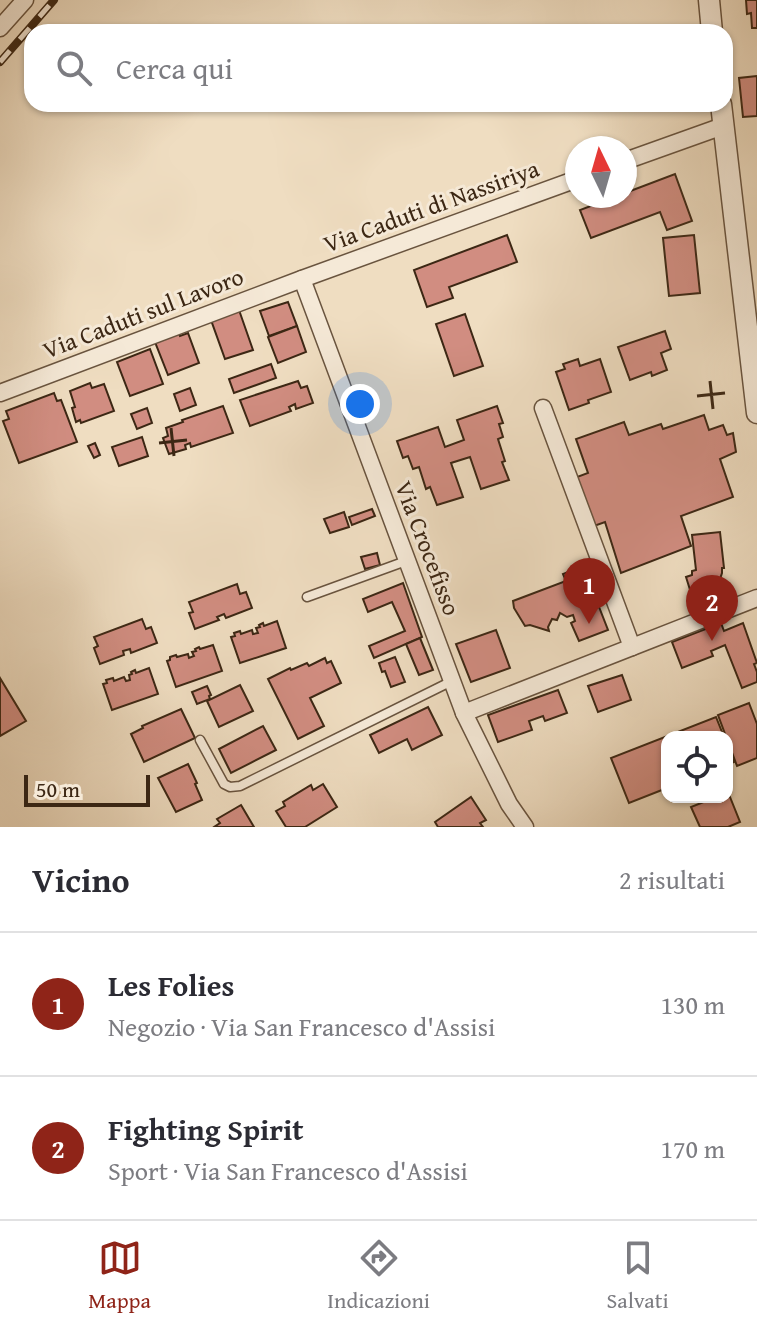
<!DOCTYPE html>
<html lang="it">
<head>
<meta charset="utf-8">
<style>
  :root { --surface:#fff; --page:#f2f2f3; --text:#2b2b33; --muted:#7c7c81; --line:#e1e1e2; --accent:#8f2418 }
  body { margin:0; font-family:"Gentium Book Plus",serif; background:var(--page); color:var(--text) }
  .controls { position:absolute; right:24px; bottom:24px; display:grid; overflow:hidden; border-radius:16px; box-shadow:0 2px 6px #0004 }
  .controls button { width:72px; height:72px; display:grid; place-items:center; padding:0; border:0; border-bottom:2px solid var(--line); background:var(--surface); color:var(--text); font:40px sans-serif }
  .compass { position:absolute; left:565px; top:136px; width:72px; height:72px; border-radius:50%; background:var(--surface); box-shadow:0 2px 6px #0004; rotate:355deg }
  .scale { position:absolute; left:24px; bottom:20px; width:126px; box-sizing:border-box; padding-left:8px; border:4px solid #3c2714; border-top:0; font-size:22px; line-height:28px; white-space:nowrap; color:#3c2714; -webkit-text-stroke:6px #f5e9d7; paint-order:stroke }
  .you { position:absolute; left:360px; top:404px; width:28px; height:28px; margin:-20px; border:6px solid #fff; border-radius:50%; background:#1a73e8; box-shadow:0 0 0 12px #1a73e833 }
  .badge { display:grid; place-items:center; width:52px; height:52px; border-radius:50%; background:var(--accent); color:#fff; font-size:26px; font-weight:700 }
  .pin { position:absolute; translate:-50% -66px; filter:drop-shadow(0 2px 4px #0008) }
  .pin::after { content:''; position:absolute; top:42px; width:28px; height:24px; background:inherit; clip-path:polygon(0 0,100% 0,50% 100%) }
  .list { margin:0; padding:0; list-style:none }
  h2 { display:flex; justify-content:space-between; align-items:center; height:104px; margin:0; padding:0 32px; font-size:34px }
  h2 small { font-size:26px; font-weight:400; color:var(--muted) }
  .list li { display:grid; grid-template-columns:52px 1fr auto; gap:24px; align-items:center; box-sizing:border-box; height:144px; padding:0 32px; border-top:2px solid var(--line) }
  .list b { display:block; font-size:30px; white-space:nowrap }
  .list p { margin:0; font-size:26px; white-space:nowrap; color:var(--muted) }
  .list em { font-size:26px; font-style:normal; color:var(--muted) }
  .icon { flex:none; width:44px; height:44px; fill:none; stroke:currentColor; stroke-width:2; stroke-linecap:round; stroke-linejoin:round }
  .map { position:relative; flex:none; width:757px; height:827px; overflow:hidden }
  .search { position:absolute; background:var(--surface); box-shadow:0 2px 6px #0004; left:24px; right:24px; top:24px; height:88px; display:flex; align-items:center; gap:20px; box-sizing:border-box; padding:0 28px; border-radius:24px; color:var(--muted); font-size:30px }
  .sheet { height:392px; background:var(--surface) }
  nav { display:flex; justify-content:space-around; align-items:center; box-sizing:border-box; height:112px; border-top:2px solid var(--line); background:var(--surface); font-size:22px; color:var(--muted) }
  nav a { display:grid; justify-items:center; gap:4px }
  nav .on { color:var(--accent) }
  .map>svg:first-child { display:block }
</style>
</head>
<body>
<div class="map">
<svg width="757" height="827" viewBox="0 0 757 827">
  <rect width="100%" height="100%" fill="#efddc1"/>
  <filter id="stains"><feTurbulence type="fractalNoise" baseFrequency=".0025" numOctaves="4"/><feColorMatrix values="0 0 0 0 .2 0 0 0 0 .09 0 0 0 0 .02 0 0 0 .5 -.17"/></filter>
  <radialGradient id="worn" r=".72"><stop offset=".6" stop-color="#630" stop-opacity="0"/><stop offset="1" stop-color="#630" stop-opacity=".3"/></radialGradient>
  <g fill="#d18d81" stroke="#3c2714" stroke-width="2">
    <polygon points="746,0 757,0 757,28 752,28 751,13 747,14"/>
    <polygon points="757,76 757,116 743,117 739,78"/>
    <polygon points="675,174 692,221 667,230 660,212 591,238 580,210 617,196 625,196 625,193"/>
    <polygon points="507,235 517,262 449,287 453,298 427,307 414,270"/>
    <polygon points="694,235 700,293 669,296 663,238"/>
    <polygon points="288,302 297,326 269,336 260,311"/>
    <polygon points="239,310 253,350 225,359 211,320"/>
    <polygon points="465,314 483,366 454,376 436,324"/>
    <polygon points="297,326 306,352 278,363 268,337"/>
    <polygon points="665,331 671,349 661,353 667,370 652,376 651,372 630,380 618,347"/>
    <polygon points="179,333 180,336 188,333 199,363 168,375 155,342"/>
    <polygon points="150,349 163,384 130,396 117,362"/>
    <polygon points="578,359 580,366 600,359 611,392 588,400 589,403 569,410 556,372 565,369 563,364"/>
    <polygon points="271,364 276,378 234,393 229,379"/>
    <polygon points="298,381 301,388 307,386 313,403 296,409 295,404 289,407 291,411 250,426 240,400"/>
    <polygon points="90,383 92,388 104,384 114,411 81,423 80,420 76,422 72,408 75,407 70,391"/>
    <polygon points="190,388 196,405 180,411 174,394"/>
    <polygon points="54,393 57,401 61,400 77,442 19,463 3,421 9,419 6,411"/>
    <polygon points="223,406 233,433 191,447 190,443 185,445 186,449 169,454 163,438 168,436 166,428 183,422 182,420"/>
    <polygon points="497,406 503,423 499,424 503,437 498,439 505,461 502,462 509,480 481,489 470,457 451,463 463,497 437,505 430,487 426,489 419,467 413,469 408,456 403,458 397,441 438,427 445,447 464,440 457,420"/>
    <polygon points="147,408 152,423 137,429 131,414"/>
    <polygon points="704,415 709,430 723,425 727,435 733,433 736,452 720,459 733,497 681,516 691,546 621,573 605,522 594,526 577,477 588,473 576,439 624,422 629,435 661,424 663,429"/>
    <polygon points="142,437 148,456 119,466 112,447"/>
    <polygon points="95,443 100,455 94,458 88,446"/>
    <polygon points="372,509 375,516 352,525 349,517"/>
    <polygon points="344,512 349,527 330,533 324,519"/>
    <polygon points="720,532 724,568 722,568 722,573 720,579 714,582 715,585 691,593 686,577 692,575 692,571 696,570 692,535"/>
    <polygon points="377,553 380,565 365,569 361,557"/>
    <polygon points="583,566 608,630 579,641 571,623 575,621 573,615 567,617 560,613 557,620 552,619 548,627 549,631 530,625 525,626 514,608 513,601 566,581 563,574"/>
    <polygon points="403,583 422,637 374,658 369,646 405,631 392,602 368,612 363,599"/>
    <polygon points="237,584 240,594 246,592 252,608 226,618 224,614 217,617 219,620 195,629 189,613 193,612 189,602"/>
    <polygon points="142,619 146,629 151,627 157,643 131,653 130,649 123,651 124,655 100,664 94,648 98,646 94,637"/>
    <polygon points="277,621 286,648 240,663 231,637 235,636 234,633 240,631 241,634 252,630 253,634 258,633 256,628 260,627 259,625 263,623 264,626"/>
    <polygon points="721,623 724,631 743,623 757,663 754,664 757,672 757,682 742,688 725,645 711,651 713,656 682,668 672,642"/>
    <polygon points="496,630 510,668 471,682 456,644"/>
    <polygon points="420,638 433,670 419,675 406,644"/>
    <polygon points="213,645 222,671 176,687 167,661 170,660 170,657 176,655 177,657 188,654 189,658 194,656 192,652 196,651 195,649 199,647 200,649"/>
    <polygon points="395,657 405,682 391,687 385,671 382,672 379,663"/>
    <polygon points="325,658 327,663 331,661 341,683 310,698 324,726 298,739 268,679 290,668 291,670 307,663 309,666"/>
    <polygon points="149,668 158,694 112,710 103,684 107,683 106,680 113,678 114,681 124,677 126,681 130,680 129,675 132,674 131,672 135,670 136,673"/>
    <polygon points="622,675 631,700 598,712 588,686"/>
    <polygon points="0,678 26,721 0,736"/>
    <polygon points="240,685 253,711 219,727 207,701"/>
    <polygon points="207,686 211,695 209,696 210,699 197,704 192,692"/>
    <polygon points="558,690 567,713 545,721 543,716 529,721 532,730 498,742 488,715"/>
    <polygon points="749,703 757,724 757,758 737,766 718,715"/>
    <polygon points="428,707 442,735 412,750 407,739 379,753 370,735"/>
    <polygon points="181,709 195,738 144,762 131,734 143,728 142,726"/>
    <polygon points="716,717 724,737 667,737 667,788 629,803 611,758"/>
    <polygon points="263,726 276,750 231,773 219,749"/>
    <polygon points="727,745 734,762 727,765"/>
    <polygon points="188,764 197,783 195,784 202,800 176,812 158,778"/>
    <polygon points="323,784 337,807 305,827 286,827 276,811 285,806 283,802 311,785 313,790"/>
    <polygon points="728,792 740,822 728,827 700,827 691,807 716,797 727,797"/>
    <polygon points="471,797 486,820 480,823 483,827 438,827 435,822"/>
    <polygon points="241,805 254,827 214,827 220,823 217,819"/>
  </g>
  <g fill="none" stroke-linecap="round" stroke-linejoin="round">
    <defs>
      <g id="service">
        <polyline points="307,597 406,561"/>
        <polyline points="200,740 224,784 230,787 240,786 452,681"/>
      </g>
      <g id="minor">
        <polyline points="0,28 25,0"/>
        <polyline points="625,161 723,126"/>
        <polyline points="302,279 464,713 509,804 525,827"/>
        <polyline points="0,393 302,279 577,179"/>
        <polyline points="543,408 632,647"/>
        <polyline points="464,713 757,598"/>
      </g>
      <g id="tertiary">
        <polyline points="709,0 712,32"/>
        <polyline points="721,104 757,413"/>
      </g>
    </defs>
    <use href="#service" stroke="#69543f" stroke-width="11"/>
    <use href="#minor" stroke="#69543f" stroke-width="19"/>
    <use href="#tertiary" stroke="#69543f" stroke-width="23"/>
    <use href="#service" stroke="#f5e9d7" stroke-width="8"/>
    <use href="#minor" stroke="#f5e9d7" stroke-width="16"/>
    <use href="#tertiary" stroke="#f5e9d7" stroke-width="20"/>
    <defs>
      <polyline id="rail" points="0,62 54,0"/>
    </defs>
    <use href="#rail" stroke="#3c2714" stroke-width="8"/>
    <use href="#rail" stroke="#f5e9d7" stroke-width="5" stroke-dasharray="15" stroke-linecap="butt"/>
  </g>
  <path fill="none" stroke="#3c2714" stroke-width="3" d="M710 381 713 409M697 396 725 393M171 428 174 456M159 443 187 440"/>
  <g text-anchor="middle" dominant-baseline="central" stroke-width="6" stroke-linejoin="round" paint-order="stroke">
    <g font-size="24" fill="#3c2714" stroke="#f5e9d7">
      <text transform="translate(431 206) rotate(-20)">Via Caduti di Nassiriya</text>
      <text transform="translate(143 313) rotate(-21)">Via Caduti sul Lavoro</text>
      <text transform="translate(428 548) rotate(69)">Via Crocefisso</text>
    </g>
  </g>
  <rect width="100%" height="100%" filter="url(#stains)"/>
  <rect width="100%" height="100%" fill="url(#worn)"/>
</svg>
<div class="controls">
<button><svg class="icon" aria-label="locate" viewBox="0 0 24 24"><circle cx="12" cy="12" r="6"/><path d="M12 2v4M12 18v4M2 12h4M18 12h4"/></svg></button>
</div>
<svg class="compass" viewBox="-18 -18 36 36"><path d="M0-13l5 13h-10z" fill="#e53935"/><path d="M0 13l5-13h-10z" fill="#7c7c81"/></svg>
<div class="scale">50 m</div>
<div class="you"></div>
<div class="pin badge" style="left:589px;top:624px">1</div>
<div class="pin badge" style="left:712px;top:641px">2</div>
<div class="search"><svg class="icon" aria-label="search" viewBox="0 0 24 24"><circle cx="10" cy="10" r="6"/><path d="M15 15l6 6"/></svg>Cerca qui</div>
</div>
<section class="sheet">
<h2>Vicino<small>2 risultati</small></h2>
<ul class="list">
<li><span class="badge">1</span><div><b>Les Folies</b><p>Negozio · Via San Francesco d'Assisi</p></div><em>130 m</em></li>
<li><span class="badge">2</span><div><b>Fighting Spirit</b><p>Sport · Via San Francesco d'Assisi</p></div><em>170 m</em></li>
</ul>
</section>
<nav>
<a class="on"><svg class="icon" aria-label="map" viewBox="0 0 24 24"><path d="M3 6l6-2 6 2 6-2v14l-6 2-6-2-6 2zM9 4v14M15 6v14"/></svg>Mappa</a>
<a><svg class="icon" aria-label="directions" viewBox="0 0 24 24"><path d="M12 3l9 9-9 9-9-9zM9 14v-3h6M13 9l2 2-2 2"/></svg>Indicazioni</a>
<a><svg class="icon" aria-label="saved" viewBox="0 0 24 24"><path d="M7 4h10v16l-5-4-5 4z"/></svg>Salvati</a>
</nav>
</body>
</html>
